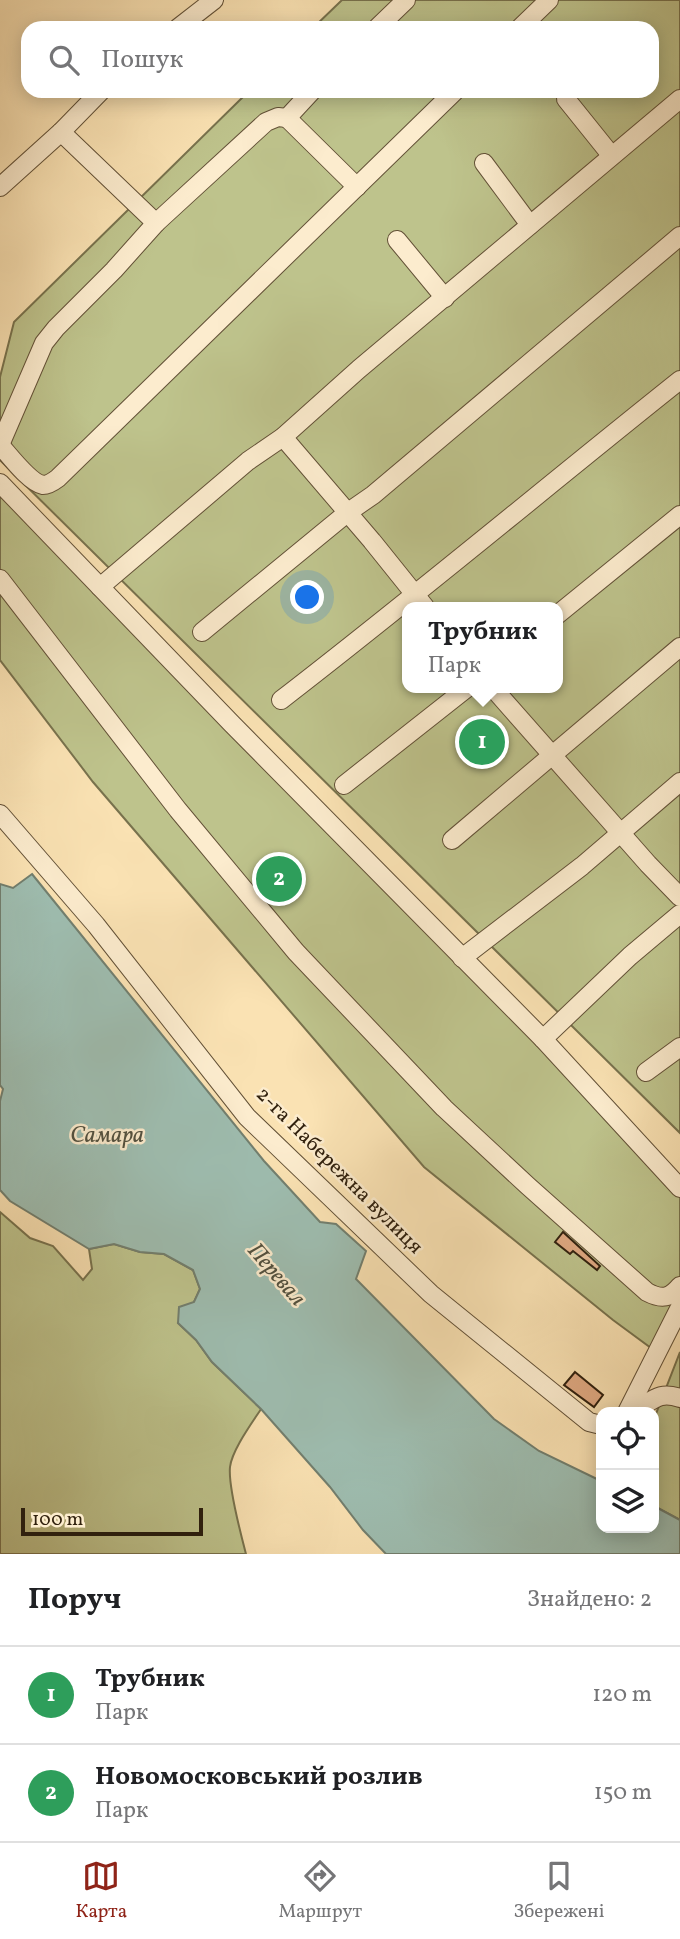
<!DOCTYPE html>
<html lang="uk">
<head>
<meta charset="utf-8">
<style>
  :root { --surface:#fff; --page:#f6f6f6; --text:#202124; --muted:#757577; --line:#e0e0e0; --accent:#8f2418 }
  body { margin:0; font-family:Vollkorn,serif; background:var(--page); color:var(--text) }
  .controls { position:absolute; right:21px; bottom:21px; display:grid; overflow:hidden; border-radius:14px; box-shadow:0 4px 18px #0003 }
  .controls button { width:63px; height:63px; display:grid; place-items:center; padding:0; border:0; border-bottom:2px solid var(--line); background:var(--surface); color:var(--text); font:35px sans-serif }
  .scale { position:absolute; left:21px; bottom:18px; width:182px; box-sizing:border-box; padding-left:7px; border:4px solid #31210e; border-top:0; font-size:19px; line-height:24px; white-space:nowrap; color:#31210e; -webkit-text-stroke:5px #fcecce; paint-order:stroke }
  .you { position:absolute; left:308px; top:598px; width:24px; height:24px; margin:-18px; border:5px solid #fff; border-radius:50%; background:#1a73e8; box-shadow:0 0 0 10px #1a73e833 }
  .badge { display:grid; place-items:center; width:46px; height:46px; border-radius:50%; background:var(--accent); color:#fff; font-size:23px; font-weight:700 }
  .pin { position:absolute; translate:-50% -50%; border:4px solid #fff; box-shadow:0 2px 7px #0006 }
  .popup { position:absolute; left:402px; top:602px; width:161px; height:91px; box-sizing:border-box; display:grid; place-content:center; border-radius:14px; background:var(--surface); filter:drop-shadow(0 2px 5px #0005); font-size:23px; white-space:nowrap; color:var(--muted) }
  .popup b { font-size:26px; color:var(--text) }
  .popup::after { content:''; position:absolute; left:50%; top:100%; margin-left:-14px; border:14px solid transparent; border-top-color:var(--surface) }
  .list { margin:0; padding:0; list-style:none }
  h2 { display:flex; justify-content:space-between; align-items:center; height:91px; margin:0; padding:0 28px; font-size:30px }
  h2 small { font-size:23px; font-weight:400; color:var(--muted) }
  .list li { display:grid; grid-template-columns:46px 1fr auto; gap:21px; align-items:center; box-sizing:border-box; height:98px; padding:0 28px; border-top:2px solid var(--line) }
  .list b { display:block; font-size:26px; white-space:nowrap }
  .list p { margin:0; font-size:23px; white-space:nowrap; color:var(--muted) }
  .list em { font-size:23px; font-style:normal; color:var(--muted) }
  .icon { flex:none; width:38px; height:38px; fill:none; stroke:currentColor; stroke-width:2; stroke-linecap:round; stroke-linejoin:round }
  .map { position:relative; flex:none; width:680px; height:1554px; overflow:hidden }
  .search { position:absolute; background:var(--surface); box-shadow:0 4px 18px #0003; left:21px; right:21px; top:21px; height:77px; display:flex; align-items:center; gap:18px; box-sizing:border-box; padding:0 24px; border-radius:21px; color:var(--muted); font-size:26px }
  .sheet { height:287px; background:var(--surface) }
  nav { display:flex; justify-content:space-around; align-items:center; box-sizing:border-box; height:98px; border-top:2px solid var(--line); background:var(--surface); font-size:19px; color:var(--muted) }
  nav a { display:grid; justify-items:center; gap:4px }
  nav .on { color:var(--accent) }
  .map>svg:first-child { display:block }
</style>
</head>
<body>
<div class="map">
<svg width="680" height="1554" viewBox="0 0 680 1554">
  <rect width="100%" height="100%" fill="#fae2b3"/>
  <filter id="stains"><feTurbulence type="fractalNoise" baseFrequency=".00286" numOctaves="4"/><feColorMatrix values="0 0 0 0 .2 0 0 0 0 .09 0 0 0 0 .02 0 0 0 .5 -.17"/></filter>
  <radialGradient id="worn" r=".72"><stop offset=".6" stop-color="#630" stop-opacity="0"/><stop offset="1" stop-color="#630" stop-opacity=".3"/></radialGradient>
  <g fill="#bec38c" stroke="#78724d" stroke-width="2" fill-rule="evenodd">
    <path d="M342 0H680V1133L0 460V377L14 322 249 91H652V28H313ZM407 607H557V688H407Z"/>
    <polygon points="0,493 680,1191 680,1289 651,1348 613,1320 424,1167 93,782 0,660"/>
    <path d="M0 1212 30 1238 53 1246 83 1280 92 1269 89 1249 114 1244 140 1252 164 1254 193 1270 200 1289 194 1302 178 1323 196 1340 212 1362 261 1409C252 1423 232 1450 230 1467 228 1486 241 1535 246 1554H0Z"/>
    <polygon points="680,1352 680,1520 654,1506 654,1419"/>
  </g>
  <polygon fill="#9ebdb0" stroke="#727f6f" stroke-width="2" points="32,874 264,1161 320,1222 336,1224 366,1251 356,1279 494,1419 539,1451 601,1481 601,1528 654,1528 654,1506 680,1520 680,1554 386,1554 363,1530 330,1487 261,1409 212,1362 196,1340 178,1323 179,1307 194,1302 200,1289 193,1270 164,1254 140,1252 114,1244 89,1249 10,1201 0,1190 0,1101 3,1089 0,1085 0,884 13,888"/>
  <g fill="#dfa982" stroke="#31210e" stroke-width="2">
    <polygon points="563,1232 600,1266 597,1270 573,1251 570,1254 555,1242"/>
    <polygon points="575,1372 603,1395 594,1407 564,1385"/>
  </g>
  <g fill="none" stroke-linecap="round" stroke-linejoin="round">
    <defs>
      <g id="minor">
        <polyline points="178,28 214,0"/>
        <polyline points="377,28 406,0"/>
        <polyline points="520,28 549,0"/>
        <polyline points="566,99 611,155"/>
        <polyline points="287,118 357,187"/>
        <polyline points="61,132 156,223"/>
        <polyline points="484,163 530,225"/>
        <polyline points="0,187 61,132 101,91"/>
        <polyline points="397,240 445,298"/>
        <polyline points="283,437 372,541 425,607"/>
        <path d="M0 445C9 455 30 483 43 485 49 485 54 481 58 478L455 91"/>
        <polyline points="0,445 44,343 56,328 114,270 156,223 266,122 278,117 287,118 312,91"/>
        <polyline points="0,483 232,724 543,1039 680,1188"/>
        <path d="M0 579 178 810 296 952 444 1108 528 1186 647 1292C662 1300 670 1298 680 1286"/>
        <polyline points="100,587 248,461 283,437 359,369 680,99"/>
        <polyline points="557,615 680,515"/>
        <polyline points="202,632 347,513 373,495 680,236"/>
        <polyline points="493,688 648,864 680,897"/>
        <path d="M281 700C416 596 547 486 680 380"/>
        <polyline points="344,785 467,688"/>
        <polyline points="0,814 96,925 247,1117 431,1294 589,1422 601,1425"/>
        <polyline points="452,840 680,647"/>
        <polyline points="462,958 582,866 680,782"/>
        <polyline points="543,1039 630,956 680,914"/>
        <polyline points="646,1072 680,1047"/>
        <polyline points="627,1412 680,1307"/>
        <path d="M632 1412C652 1403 656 1390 680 1398"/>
      </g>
    </defs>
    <use href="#minor" stroke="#635137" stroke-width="20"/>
    <use href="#minor" stroke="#fcecce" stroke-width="18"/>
  </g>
  <g text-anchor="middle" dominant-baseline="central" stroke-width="5" stroke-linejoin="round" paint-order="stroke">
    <g font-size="21" fill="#31210e" stroke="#fcecce">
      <text transform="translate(339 1171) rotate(45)">2-га Набережна вулиця</text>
    </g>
    <g font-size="23" font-style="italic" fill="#52503f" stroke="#fcecce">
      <text x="107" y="1136">Самара</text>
      <text transform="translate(276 1275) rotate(49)">Перевал</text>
    </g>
  </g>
  <rect width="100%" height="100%" filter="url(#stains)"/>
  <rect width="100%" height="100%" fill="url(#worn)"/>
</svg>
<div class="controls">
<button><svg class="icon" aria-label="locate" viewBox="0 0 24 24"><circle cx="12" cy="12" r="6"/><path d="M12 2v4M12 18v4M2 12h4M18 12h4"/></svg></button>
<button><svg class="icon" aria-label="layers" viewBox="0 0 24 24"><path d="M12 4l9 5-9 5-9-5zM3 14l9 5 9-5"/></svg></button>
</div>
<div class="scale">100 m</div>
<div class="you"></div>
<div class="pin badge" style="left:482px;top:742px;background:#2e9e5b">1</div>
<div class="popup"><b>Трубник</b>Парк</div>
<div class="pin badge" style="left:279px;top:879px;background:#2e9e5b">2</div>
<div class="search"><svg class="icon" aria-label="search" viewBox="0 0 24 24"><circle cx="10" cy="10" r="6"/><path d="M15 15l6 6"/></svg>Пошук</div>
</div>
<section class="sheet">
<h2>Поруч<small>Знайдено: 2</small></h2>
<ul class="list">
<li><span class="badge" style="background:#2e9e5b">1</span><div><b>Трубник</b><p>Парк</p></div><em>120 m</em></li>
<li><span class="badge" style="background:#2e9e5b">2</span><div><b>Новомосковський розлив</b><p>Парк</p></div><em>150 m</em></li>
</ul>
</section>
<nav>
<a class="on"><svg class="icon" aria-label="map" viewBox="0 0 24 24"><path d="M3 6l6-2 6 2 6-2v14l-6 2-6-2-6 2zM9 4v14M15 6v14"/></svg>Карта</a>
<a><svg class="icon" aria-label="directions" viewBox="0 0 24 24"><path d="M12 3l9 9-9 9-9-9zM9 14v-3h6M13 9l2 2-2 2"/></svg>Маршрут</a>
<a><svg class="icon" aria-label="saved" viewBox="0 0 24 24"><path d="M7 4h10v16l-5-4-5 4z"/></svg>Збережені</a>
</nav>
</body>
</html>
